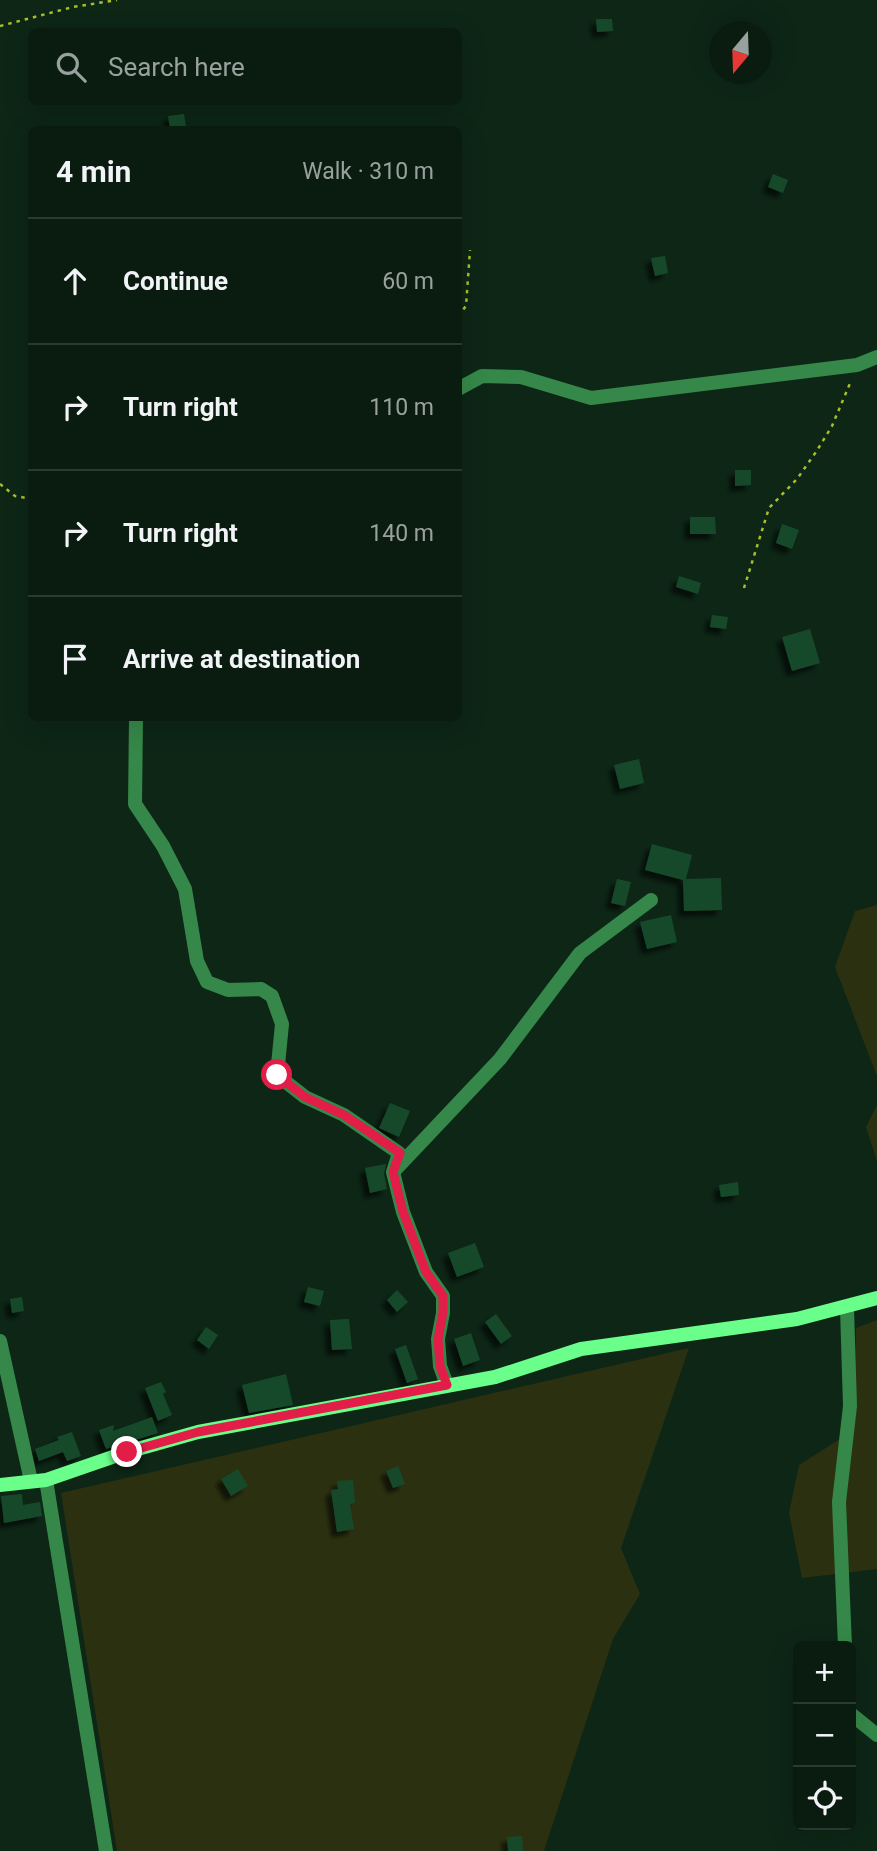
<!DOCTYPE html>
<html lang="en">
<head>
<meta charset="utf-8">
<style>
  :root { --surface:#0a1c10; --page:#132519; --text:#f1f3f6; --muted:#99a19f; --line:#2a3a30 }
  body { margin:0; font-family:Roboto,sans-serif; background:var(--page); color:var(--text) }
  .controls { position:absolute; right:21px; bottom:21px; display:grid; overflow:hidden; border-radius:10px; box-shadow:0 7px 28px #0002 }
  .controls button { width:63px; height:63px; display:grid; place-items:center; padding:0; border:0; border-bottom:2px solid var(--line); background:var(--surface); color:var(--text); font:35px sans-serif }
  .compass { position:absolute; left:709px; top:21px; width:63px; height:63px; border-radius:50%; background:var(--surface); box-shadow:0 7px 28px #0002; rotate:199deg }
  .stop { position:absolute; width:21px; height:21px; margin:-16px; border:5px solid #e11d48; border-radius:50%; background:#fff }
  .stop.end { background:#e11d48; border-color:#fff; box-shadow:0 2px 7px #0008 }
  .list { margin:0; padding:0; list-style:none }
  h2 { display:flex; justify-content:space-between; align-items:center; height:91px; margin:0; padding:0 28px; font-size:30px }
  h2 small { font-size:23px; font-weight:400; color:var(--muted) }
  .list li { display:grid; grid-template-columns:46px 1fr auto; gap:21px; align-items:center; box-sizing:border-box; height:126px; padding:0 28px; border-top:2px solid var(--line) }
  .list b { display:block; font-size:26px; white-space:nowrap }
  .list em { font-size:23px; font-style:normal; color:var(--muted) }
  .icon { flex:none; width:38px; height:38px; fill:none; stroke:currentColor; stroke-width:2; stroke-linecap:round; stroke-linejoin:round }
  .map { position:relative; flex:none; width:877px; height:1851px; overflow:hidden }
  .search { position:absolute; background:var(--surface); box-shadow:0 7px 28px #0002; left:28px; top:28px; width:434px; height:77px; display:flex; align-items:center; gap:18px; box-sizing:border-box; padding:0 24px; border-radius:10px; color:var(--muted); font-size:26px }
  .panel { position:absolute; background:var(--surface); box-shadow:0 7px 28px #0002; left:28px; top:126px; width:434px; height:595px; border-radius:10px }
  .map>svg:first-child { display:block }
</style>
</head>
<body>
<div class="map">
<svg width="877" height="1851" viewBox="0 0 877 1851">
  <defs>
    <filter id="shadow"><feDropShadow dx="-5.5" dy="5.5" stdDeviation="2" flood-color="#0009"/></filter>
  </defs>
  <rect width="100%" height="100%" fill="#0d2616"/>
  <g fill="#2b3110">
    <polygon points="877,905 877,1076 835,967 855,911"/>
    <polygon points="877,1105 877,1161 866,1127"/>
    <polygon points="877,1320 877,1569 802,1578 789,1513 799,1465 854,1430 856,1328"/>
    <polygon points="689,1348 621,1548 640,1594 613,1639 544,1851 117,1851 61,1493"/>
  </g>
  <g fill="#18492b" filter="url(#shadow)">
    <polygon points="596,19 612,19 613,31 597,32"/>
    <polygon points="184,114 186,127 170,128 168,116"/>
    <polygon points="773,174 788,180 783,193 768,187"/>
    <polygon points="665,256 668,273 655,276 651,258"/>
    <polygon points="735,470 751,470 751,485 735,486"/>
    <polygon points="690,517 715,517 716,534 690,534"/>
    <polygon points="782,524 799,530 792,549 776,543"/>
    <polygon points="679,576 701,583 698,594 676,587"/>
    <polygon points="712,615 728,617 726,629 710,627"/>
    <polygon points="810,629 820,663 792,671 782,637"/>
    <polygon points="639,759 644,783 620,789 614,765"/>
    <polygon points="652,844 692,855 686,879 721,878 722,910 684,911 683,880 645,870"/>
    <polygon points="617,879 631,882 625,906 611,903"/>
    <polygon points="671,915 677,942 647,949 640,922"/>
    <polygon points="390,1103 410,1111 399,1137 379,1128"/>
    <polygon points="386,1164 384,1174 387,1189 370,1193 365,1168"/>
    <polygon points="738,1182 739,1195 721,1197 719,1185"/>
    <polygon points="475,1243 484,1267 457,1277 448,1253"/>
    <polygon points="308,1287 324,1291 320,1306 304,1302"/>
    <polygon points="397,1290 408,1302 397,1312 387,1300"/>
    <polygon points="22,1297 24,1311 12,1313 10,1299"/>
    <polygon points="496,1314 512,1336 501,1344 485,1322"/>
    <polygon points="349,1319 352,1349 332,1350 330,1320"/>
    <polygon points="206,1327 218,1335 209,1349 197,1340"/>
    <polygon points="471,1333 480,1360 463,1366 454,1339"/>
    <polygon points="406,1345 418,1379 407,1383 395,1349"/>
    <polygon points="286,1374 293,1405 249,1413 242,1385"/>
    <polygon points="161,1382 166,1392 163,1394 172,1415 158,1421 145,1388"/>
    <polygon points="152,1417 158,1433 106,1449 99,1430 114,1425 113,1431"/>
    <polygon points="72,1432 81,1456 67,1461 63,1452 39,1461 35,1449 59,1440 57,1437"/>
    <polygon points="398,1466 405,1484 393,1488 386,1471"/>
    <polygon points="238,1469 248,1486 231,1496 221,1479"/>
    <polygon points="353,1480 355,1503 350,1504 354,1529 337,1532 331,1490 338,1489 337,1481"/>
    <polygon points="22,1494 23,1505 40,1502 42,1516 4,1523 1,1496"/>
    <polygon points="522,1836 523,1851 508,1851 507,1837"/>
  </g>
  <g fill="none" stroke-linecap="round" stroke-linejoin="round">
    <g stroke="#aabf27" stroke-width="2.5" stroke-dasharray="3.5 5" stroke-linecap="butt">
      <polyline points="0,26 73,7 117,0"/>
      <polyline points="458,316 466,306 470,250"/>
      <polyline points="0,484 15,496 32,499"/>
      <polyline points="744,588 769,508 797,479 816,452 832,426 851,381"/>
    </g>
    <g stroke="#358849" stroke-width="14">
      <polyline points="458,389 482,376 521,377 591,398 857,365 877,357"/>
      <polyline points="136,718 135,804 163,846 185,889 197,961 207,982 228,990 261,989 272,996 282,1024 277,1075 305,1097 344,1115 399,1153 393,1172 403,1212 426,1272 443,1296 443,1313 438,1339 440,1366 447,1385"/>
      <polyline points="396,1169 500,1059 580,953 651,900"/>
      <polyline points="0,1341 31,1481"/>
      <polyline points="46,1480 106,1851"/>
      <polyline points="845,1646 839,1502 850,1406 847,1308"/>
      <polyline points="851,1714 877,1735"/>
    </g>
    <polyline stroke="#6aff8b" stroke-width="14" points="0,1485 46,1480 127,1452 198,1432 495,1377 581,1349 797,1319 877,1298"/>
  </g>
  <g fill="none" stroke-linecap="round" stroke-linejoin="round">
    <polyline stroke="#e11d48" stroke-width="9" points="127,1452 198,1432 447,1385 440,1366 438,1339 443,1312 443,1296 426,1272 403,1212 393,1172 400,1153 344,1115 305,1097 277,1075"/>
  </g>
</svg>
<div class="controls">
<button>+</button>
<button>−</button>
<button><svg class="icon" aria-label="locate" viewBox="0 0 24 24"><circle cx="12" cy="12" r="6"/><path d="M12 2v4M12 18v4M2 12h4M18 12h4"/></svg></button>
</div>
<svg class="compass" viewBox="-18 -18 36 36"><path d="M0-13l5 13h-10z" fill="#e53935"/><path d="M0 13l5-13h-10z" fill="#99a19f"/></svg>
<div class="stop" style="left:277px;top:1075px"></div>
<div class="stop end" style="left:127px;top:1452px"></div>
<div class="search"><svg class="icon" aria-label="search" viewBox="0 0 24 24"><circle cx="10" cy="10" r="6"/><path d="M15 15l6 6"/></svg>Search here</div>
<section class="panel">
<h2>4 min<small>Walk · 310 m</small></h2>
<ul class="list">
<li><svg class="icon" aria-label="ahead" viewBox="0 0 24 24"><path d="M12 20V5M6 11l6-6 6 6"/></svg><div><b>Continue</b></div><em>60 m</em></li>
<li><svg class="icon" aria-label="right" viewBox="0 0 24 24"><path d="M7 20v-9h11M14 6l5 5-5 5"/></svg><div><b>Turn right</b></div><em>110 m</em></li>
<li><svg class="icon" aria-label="right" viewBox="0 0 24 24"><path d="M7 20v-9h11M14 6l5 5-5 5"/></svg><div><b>Turn right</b></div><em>140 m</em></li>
<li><svg class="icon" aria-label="arrive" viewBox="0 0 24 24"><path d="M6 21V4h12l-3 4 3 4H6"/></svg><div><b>Arrive at destination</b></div></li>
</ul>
</section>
</div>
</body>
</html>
